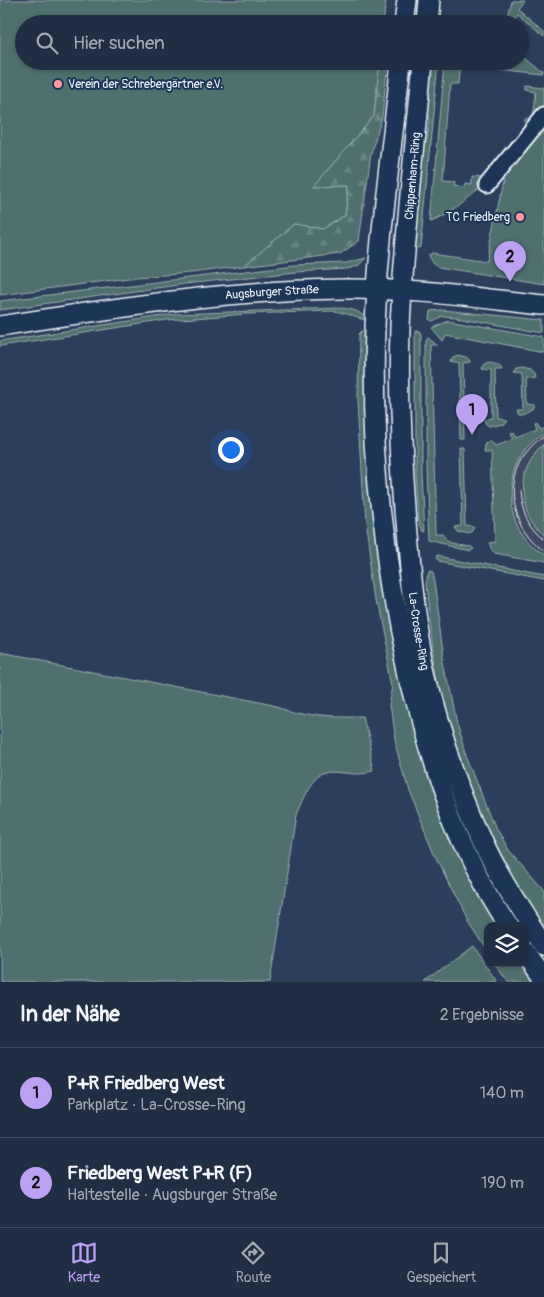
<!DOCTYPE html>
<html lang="de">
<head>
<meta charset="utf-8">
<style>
  :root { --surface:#202e44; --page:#2d3a4f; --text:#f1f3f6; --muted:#a2a8b2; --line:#3d4a5d; --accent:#bca0f2 }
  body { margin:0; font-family:Pangolin,sans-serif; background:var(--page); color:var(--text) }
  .controls { position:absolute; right:15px; bottom:15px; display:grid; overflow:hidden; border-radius:10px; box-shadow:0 1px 4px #0004 }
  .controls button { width:45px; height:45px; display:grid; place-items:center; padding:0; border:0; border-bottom:1px solid var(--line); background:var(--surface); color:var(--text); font:25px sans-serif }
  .you { position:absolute; left:230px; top:449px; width:18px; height:18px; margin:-12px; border:4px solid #fff; border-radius:50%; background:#1a73e8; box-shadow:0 0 0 8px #1a73e833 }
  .badge { display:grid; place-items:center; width:32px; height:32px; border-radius:50%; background:var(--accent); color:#111; font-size:16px; font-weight:700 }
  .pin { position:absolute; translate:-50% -41px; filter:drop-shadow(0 1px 2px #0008) }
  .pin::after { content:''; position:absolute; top:26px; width:18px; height:15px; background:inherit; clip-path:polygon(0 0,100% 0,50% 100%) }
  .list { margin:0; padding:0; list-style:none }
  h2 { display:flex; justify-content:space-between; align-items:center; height:65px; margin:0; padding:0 20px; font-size:21px }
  h2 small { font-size:16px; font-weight:400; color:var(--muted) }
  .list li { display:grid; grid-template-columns:32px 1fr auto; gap:15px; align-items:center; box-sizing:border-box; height:90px; padding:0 20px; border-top:1px solid var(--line) }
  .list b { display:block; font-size:19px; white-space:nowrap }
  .list p { margin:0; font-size:16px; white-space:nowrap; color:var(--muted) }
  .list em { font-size:16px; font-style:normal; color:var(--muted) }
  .icon { flex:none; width:28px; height:28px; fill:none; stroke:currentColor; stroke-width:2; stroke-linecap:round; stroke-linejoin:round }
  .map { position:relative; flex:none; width:544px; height:982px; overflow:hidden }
  .search { position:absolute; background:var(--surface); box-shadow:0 1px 4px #0004; left:15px; right:15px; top:15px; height:55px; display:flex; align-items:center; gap:12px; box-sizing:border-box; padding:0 18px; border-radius:28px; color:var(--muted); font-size:19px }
  .sheet { height:245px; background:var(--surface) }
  nav { display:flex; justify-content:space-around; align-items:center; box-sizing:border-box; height:70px; border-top:1px solid var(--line); background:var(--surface); font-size:14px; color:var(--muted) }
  nav a { display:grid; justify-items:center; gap:2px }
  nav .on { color:var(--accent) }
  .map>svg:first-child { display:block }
</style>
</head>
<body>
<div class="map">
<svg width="544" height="982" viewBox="0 0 544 982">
  <defs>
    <pattern id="forest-firs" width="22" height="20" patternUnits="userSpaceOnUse" patternTransform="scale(1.25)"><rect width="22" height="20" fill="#506f6e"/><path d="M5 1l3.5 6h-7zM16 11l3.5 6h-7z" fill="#698483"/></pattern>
  </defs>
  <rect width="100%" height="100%" fill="#2b3e5b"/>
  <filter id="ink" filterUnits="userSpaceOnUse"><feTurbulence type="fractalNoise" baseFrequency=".02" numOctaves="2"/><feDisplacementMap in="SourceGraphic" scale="10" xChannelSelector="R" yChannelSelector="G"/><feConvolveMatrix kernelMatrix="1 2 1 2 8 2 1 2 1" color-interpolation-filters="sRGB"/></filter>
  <g filter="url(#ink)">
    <polygon fill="#3c4960" points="544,433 544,555 531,545 518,528 510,507 509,495 512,475 516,462 531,442"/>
    <g fill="#506f6e" stroke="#9cb0b3">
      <polygon points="0,0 386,0 383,24 24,24 24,61 380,61 374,116 315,185 349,185 345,215 323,229 294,224 244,266 191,273 136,277 0,295"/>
      <polygon points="511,0 523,0 517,8 544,31 544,36 517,13 510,24 505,24"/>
      <polygon points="520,53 544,73 544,75 480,68 477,62 520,61"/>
      <polygon points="430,61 439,61 421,248 414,249 421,158 427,141 430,120 426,102"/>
      <path d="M445 61H460L458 84H450L443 181 454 182 453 186 464 188 465 184 472 185V177L483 178 481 188C465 201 450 213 431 221Z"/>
      <polygon points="527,86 544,88 544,111 527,126 524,126 525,118 533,119 536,92 527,90"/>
      <polygon points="544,126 544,284 438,267 433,264 428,256 432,253 487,261 505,172"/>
      <polygon points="366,258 358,266 347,269 296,272 185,284 0,310 0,301 295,265 346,263"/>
      <path d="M339 308C350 309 359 309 366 320 354 318 345 312 333 311L248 314 167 320 0 346V341L175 314Z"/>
      <polygon points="442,310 544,320 544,333 456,317 442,316 432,321 429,320 430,311"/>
      <polygon points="448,320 544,337 544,352 445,333 442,340 431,327"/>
      <polygon points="362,331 367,331 391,629 498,926 488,926 488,953 466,919 436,858 408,790 394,740 389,705 393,683 376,600 365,525 358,400 359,334"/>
      <polygon points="415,331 420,332 421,335 421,475 424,530 422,531 418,520 415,473"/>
      <path d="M428 337 438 345H431L436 535H443C447 545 460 544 469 546L471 548 468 550 429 541 426 469V340Z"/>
      <path d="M458 355C463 357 469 356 470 362L463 363 465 440H461L459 363 451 362 453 357Z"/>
      <path d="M489 362C494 363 500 363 502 369H495L496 417 504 418 500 423 489 426 485 423 484 419 491 417V370L482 369 484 364Z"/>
      <polygon points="521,368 530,370 534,374 535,378 526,379 527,404 535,405 533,409 522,414 518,413 516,409 523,409 522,374 514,373 516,369"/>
      <path d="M535 422 539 428 544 426V433C499 461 499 527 544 555V563L494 554 489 548 487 542 495 541 492 450H485L486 444 491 439 496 445 512 439 509 432 512 431 515 437 535 429 533 423Z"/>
      <path d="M544 444V535C514 508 516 471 544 444Z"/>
      <polygon points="461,449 465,449 467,526 475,527 473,532 469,534 458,531 455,527 463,526"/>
      <polygon points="437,556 544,577 544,581 437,561 435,559"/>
      <polygon points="427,570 431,571 433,580 444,658 457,723 467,755 496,829 508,850 544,891 544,934 489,838 460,761 447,718 436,667 429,620 425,582"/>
      <path d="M0 653 279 707C311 719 329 718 362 718L375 771C370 772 364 773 359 773 348 773 334 769 324 773 309 779 302 802 296 815L270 982H0Z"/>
      <polygon points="472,946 497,982 425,982"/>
      <polygon points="494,963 523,963 537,982 508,982"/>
    </g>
    <polygon fill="url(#forest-firs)" stroke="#9cb0b3" points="380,61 388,61 382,117 371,153 359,241 340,254 244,266 294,224 323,229 345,215 349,185 314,186 374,116"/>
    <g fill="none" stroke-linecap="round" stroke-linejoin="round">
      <defs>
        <polyline id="minor" points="487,185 544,115"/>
        <g id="major">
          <polyline points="404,24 407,0"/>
          <polyline points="427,24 429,0"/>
          <path d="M401 61C392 150 378 239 375 328 371 444 383 561 409 674 429 762 457 850 508 926"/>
          <path id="s1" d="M423 61C415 149 404 238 400 327 398 396 401 464 407 533 411 579 415 624 425 669 438 727 458 785 482 839 499 877 522 911 544 946"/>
          <path id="s2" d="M0 326C114 308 228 290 343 289 410 288 478 298 544 305"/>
          <polyline points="525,952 544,978"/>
        </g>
      </defs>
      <use href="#minor" stroke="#e8f1f8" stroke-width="19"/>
      <use href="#major" stroke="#e8f1f8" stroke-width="22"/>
      <use href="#minor" stroke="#1d3557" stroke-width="15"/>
      <use href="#major" stroke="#1d3557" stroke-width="19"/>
      <g stroke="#e8f1f8" stroke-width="1">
        <path d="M544 436C535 441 528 450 522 458 502 490 515 530 544 551"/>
        <path d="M519 490C520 510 528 526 544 539"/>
      </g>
    </g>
  </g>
  <g fill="#ff9aa2" stroke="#1d3557" stroke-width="2">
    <circle cx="58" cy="84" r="5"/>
    <circle cx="520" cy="217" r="5"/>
  </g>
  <g text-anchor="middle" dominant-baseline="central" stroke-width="4" stroke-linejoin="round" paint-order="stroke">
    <g font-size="12" fill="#e8f1f8" stroke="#1d3557" text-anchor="start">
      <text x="68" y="84">Verein der Schrebergärtner e.V.</text>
      <text x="510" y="217" text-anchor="end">TC Friedberg</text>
    </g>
    <g font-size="12" fill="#e8f1f8" stroke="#1d3557">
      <text transform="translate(413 176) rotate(-85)">Chippenham-Ring</text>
      <text stroke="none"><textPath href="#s2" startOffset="274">Augsburger Straße</textPath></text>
      <text stroke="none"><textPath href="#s1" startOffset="572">La-Crosse-Ring</textPath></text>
    </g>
  </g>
</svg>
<div class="controls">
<button><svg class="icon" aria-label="layers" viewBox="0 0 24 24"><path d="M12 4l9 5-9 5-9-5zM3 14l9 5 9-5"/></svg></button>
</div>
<div class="you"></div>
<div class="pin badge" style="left:472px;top:435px">1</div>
<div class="pin badge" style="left:510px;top:282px">2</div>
<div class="search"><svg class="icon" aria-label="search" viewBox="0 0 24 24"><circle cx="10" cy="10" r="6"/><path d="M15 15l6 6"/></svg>Hier suchen</div>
</div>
<section class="sheet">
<h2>In der Nähe<small>2 Ergebnisse</small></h2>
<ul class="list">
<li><span class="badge">1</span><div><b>P+R Friedberg West</b><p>Parkplatz · La-Crosse-Ring</p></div><em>140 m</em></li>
<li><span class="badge">2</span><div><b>Friedberg West P+R (F)</b><p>Haltestelle · Augsburger Straße</p></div><em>190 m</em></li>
</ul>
</section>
<nav>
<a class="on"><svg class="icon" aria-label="map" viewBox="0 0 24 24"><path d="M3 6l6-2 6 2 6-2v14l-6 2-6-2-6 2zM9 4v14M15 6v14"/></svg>Karte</a>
<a><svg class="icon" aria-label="directions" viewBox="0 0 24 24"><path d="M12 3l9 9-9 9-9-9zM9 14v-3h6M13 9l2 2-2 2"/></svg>Route</a>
<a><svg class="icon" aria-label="saved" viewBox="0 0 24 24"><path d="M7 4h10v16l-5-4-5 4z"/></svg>Gespeichert</a>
</nav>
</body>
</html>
